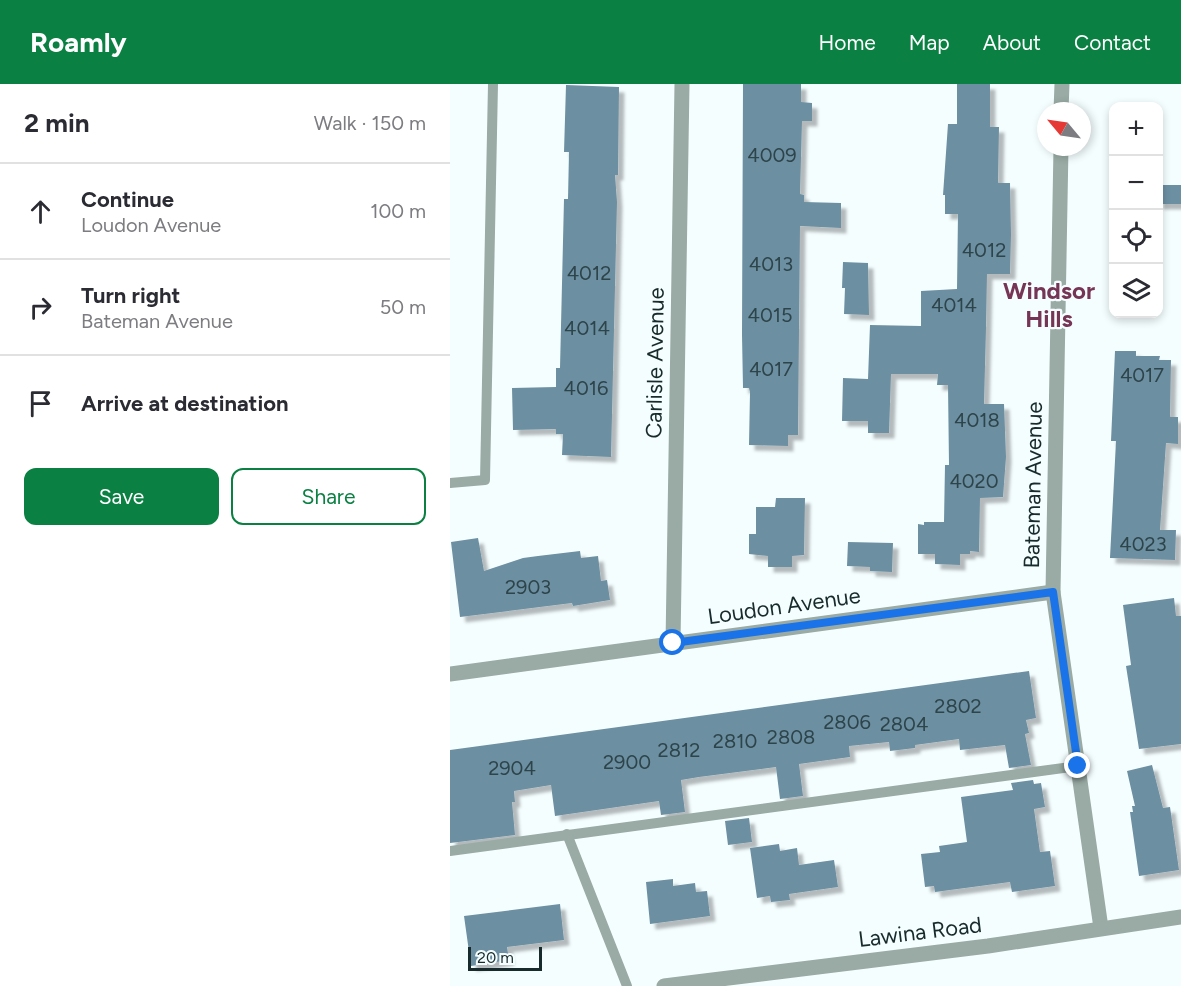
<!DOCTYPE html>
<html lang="en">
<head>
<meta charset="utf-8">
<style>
  :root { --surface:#fff; --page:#f7f7f7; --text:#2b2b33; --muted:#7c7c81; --line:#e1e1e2; --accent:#0b8043 }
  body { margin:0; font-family:Figtree,sans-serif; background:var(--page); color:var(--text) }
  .controls { position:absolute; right:18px; top:18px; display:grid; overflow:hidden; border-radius:12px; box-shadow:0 3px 9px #0003 }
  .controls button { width:54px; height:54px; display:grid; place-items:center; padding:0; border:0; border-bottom:2px solid var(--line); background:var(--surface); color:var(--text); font:30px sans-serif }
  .compass { position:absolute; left:587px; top:18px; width:54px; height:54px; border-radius:50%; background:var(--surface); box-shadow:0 3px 9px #0003; rotate:299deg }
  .scale { position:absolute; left:18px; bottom:15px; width:74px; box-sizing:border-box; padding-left:6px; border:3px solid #182b2c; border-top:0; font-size:16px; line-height:21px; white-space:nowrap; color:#182b2c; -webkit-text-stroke:4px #f5feff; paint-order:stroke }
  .stop { position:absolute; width:18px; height:18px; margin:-14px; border:4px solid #1a73e8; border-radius:50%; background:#fff }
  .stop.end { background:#1a73e8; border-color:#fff; box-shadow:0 2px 6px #0008 }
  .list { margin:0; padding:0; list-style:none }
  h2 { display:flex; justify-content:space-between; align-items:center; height:78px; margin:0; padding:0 24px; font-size:26px }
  h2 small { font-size:20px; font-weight:400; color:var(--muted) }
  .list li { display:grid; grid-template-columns:39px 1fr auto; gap:18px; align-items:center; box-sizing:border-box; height:96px; padding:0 24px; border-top:2px solid var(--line) }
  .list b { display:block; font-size:22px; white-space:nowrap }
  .list p { margin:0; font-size:20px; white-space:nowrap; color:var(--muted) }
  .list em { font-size:20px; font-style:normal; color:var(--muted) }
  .actions { display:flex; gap:12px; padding:18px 24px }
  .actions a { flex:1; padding:14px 0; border:2px solid var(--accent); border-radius:12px; text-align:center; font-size:21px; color:var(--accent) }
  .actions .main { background:var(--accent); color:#fff }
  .icon { flex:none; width:33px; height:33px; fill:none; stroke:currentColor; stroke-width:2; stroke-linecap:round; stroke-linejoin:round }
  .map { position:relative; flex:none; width:731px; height:902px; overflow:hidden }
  header { display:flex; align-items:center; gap:36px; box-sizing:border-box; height:84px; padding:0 30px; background:var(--accent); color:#fff }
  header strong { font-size:28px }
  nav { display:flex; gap:33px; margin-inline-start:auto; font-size:21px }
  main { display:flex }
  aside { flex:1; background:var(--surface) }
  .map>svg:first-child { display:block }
</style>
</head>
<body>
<header>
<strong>Roamly</strong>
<nav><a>Home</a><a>Map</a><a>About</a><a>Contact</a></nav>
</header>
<main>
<aside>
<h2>2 min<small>Walk · 150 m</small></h2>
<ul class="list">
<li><svg class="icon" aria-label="ahead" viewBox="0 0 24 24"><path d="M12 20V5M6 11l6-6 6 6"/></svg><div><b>Continue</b><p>Loudon Avenue</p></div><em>100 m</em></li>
<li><svg class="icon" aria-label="right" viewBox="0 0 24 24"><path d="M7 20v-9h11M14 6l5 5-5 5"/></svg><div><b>Turn right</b><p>Bateman Avenue</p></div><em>50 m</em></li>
<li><svg class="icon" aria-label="arrive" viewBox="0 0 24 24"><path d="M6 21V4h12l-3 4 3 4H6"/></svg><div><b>Arrive at destination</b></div></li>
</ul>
<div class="actions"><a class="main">Save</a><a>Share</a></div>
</aside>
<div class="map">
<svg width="731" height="902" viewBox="0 0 731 902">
  <defs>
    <filter id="shadow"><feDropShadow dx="5.5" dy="5.5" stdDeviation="1.5" flood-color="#0004"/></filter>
  </defs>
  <rect width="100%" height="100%" fill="#f5feff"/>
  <g fill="#6c8fa2" filter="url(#shadow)">
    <polygon points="293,0 351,0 351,18 362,19 362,37 352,37 350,110 354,111 354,118 391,119 391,144 350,142 348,351 338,351 338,362 299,361 300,308 299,304 293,304 292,251"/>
    <polygon points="507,0 540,0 540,43 549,43 548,99 560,99 561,151 560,190 537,190 536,244 534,320 554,320 556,373 553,413 530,414 529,468 520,467 520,470 510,470 510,481 485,480 485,470 468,470 468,440 474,441 474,438 494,438 495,381 499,381 498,301 487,301 488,290 441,290 439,349 418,349 418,337 392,337 393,294 418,295 420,241 471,242 471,207 507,205 508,130 495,130 495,111 493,111 498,40 507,40"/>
    <polygon points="116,1 169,3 168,91 165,91 167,118 161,373 112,371 113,350 106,350 106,345 63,346 62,304 106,303 106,284 110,284 114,115 118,115 119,68 114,68"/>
    <rect x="708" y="101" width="23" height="19"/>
    <polygon points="393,178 418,179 419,231 394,230 395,204 392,204"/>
    <polygon points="665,267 686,267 686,272 710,272 709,276 721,276 720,333 728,333 728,360 716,359 710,446 726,446 725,476 660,474 666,357 661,357"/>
    <polygon points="326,414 355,414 354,471 342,472 342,483 318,483 318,472 299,470 299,450 306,450 306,423 325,423"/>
    <polygon points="28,454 34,487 73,474 88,472 130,467 131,474 148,472 151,497 157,496 160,516 123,522 122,519 10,533 1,458"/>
    <polygon points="398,458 443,459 442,488 420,487 420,483 397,482"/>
    <polygon points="724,514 726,532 731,532 731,660 689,665 676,582 681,581 673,521"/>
    <polygon points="579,587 586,634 576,636 579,649 575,650 581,681 559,684 555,661 510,666 509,655 465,661 465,664 440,667 439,658 399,662 400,673 349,680 353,712 330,715 326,683 249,693 231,696 235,728 211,731 209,717 105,732 101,701 64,707 65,718 62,718 65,751 0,759 0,666"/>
    <polygon points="702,681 713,724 720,723 729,786 689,792 680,728 683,728 682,722 685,722 677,687"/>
    <polygon points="583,696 584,700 591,699 595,723 584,725 590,768 600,767 605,802 562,808 560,798 485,808 484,802 475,803 471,770 490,768 489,762 517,758 511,713 563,706 561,699"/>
    <polygon points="299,734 302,758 278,761 275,737"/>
    <polygon points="329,760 330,767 347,764 349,781 384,776 388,803 339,810 340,816 321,818 320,812 307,814 300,764"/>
    <polygon points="223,795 223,802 245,799 246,808 257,807 260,832 200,840 196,798"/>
    <polygon points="110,820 114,856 57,863 59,876 21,882 14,832"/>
  </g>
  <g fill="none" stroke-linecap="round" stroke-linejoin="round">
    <g stroke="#99aba4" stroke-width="10">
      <polyline points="0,399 35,396 43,0"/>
      <polyline points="117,750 177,902"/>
      <polyline points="0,767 628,682"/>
    </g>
    <g stroke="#99aba4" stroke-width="15">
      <polyline points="611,27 612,0"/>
      <polyline points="611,63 603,508 651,844"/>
      <polyline points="223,559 232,0"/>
      <polyline points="0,590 603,508"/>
      <polyline points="214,902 538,862 731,833"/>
    </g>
  </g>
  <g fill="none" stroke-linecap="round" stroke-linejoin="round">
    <polyline stroke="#1a73e8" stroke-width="8" points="223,559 603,508 628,682"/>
  </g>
  <g text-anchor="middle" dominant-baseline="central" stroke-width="4.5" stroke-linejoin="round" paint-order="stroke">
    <g font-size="20" fill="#2d444a">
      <text x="322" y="71">4009</text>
      <text x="534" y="166">4012</text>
      <text x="321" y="180">4013</text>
      <text x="139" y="189">4012</text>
      <text x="504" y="221">4014</text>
      <text x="320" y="231">4015</text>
      <text x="137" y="244">4014</text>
      <text x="321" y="285">4017</text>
      <text x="692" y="291">4017</text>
      <text x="136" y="304">4016</text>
      <text x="527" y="336">4018</text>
      <text x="524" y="397">4020</text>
      <text x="693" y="460">4023</text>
      <text x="78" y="503">2903</text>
      <text x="508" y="622">2802</text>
      <text x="397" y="638">2806</text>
      <text x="454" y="640">2804</text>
      <text x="341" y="653">2808</text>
      <text x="285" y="657">2810</text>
      <text x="229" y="666">2812</text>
      <text x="177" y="678">2900</text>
      <text x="62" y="684">2904</text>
    </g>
    <g font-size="22" fill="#182b2c" stroke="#f5feff">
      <text transform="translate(205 279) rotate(-89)">Carlisle Avenue</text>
      <text transform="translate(583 401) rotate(-89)">Bateman Avenue</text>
      <text transform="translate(334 522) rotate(-8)">Loudon Avenue</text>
      <text transform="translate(470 848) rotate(-7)">Lawina Road</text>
    </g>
    <g font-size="24" font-weight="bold" fill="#773555" stroke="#f5feff">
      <text x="599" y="206">Windsor<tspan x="599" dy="28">Hills</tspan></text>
    </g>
  </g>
</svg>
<div class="controls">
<button>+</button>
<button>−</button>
<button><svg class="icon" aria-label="locate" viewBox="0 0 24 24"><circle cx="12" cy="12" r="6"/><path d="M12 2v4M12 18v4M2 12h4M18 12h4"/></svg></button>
<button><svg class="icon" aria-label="layers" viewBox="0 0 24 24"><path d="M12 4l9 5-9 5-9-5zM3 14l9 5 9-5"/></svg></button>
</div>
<svg class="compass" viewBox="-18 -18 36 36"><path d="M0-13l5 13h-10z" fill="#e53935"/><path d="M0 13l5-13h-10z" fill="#7c7c81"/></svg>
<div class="scale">20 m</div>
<div class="stop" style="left:223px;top:559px"></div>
<div class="stop end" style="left:628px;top:682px"></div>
</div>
</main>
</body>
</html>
